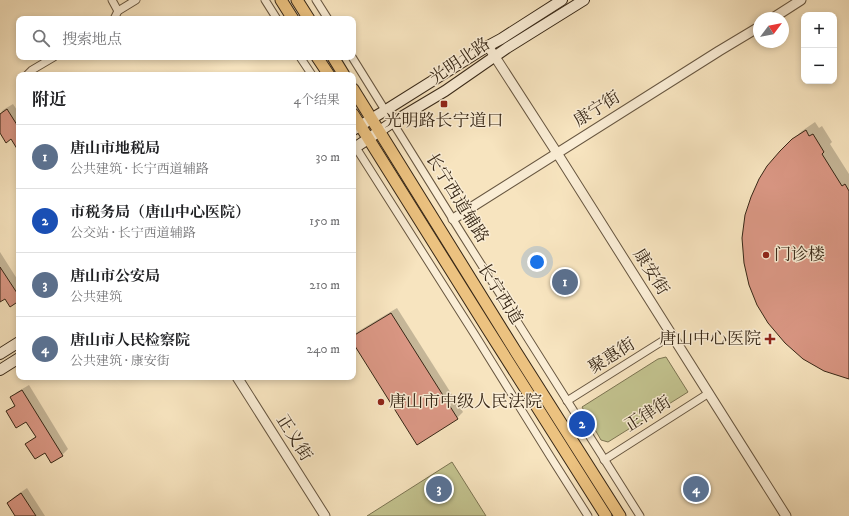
<!DOCTYPE html>
<html lang="zh">
<head>
<meta charset="utf-8">
<style>
  :root { --surface:#fff; --page:#f6f6f6; --text:#202124; --muted:#757577; --line:#e0e0e0; --accent:#8f2418 }
  body { margin:0; font-family:"IM FELL DW Pica","Noto Serif SC",serif; background:var(--page); color:var(--text) }
  .controls { position:absolute; right:12px; top:12px; display:grid; overflow:hidden; border-radius:8px; box-shadow:0 2px 6px #0003 }
  .controls button { width:36px; height:36px; display:grid; place-items:center; padding:0; border:0; border-bottom:1px solid var(--line); background:var(--surface); color:var(--text); font:20px sans-serif }
  .compass { position:absolute; left:753px; top:12px; width:36px; height:36px; border-radius:50%; background:var(--surface); box-shadow:0 2px 6px #0003; rotate:58deg }
  .you { position:absolute; left:537px; top:262px; width:14px; height:14px; margin:-10px; border:3px solid #fff; border-radius:50%; background:#1a73e8; box-shadow:0 0 0 6px #1a73e833 }
  .badge { display:grid; place-items:center; width:26px; height:26px; border-radius:50%; background:var(--accent); color:#fff; font-size:13px; font-weight:700 }
  .pin { position:absolute; translate:-50% -50%; border:2px solid #fff; box-shadow:0 1px 4px #0006 }
  .list { margin:0; padding:0; list-style:none }
  h2 { display:flex; justify-content:space-between; align-items:center; height:52px; margin:0; padding:0 16px; font-size:17px }
  h2 small { font-size:13px; font-weight:400; color:var(--muted) }
  .list li { display:grid; grid-template-columns:26px 1fr auto; gap:12px; align-items:center; box-sizing:border-box; height:64px; padding:0 16px; border-top:1px solid var(--line) }
  .list b { display:block; font-size:15px; white-space:nowrap }
  .list p { margin:0; font-size:13px; white-space:nowrap; color:var(--muted) }
  .list em { font-size:13px; font-style:normal; color:var(--muted) }
  .icon { flex:none; width:22px; height:22px; fill:none; stroke:currentColor; stroke-width:2; stroke-linecap:round; stroke-linejoin:round }
  .map { position:relative; flex:none; width:849px; height:516px; overflow:hidden }
  .search { position:absolute; background:var(--surface); box-shadow:0 2px 6px #0003; left:16px; top:16px; width:340px; height:44px; display:flex; align-items:center; gap:10px; box-sizing:border-box; padding:0 14px; border-radius:8px; color:var(--muted); font-size:15px }
  .panel { position:absolute; background:var(--surface); box-shadow:0 2px 6px #0003; left:16px; top:72px; width:340px; height:308px; border-radius:8px }
  .map>svg:first-child { display:block }
</style>
</head>
<body>
<div class="map">
<svg width="849" height="516" viewBox="0 0 849 516">
  <rect width="100%" height="100%" fill="#f7e4bf"/>
  <filter id="stains"><feTurbulence type="fractalNoise" baseFrequency=".005" numOctaves="4"/><feColorMatrix values="0 0 0 0 .2 0 0 0 0 .09 0 0 0 0 .02 0 0 0 .5 -.17"/></filter>
  <radialGradient id="worn" r=".72"><stop offset=".6" stop-color="#630" stop-opacity="0"/><stop offset="1" stop-color="#630" stop-opacity=".3"/></radialGradient>
  <g fill="#c2c28e" stroke="#7c7452">
    <polygon points="666,357 688,392 608,442 601,440 582,407 658,359"/>
    <polygon points="452,462 486,516 367,516"/>
  </g>
  <g fill="#0003">
    <polygon points="13,104 19,113 19,150 11,138 0,131 0,114 3,110"/>
    <polygon points="815,122 819,128 822,126 832,142 830,144 849,174 849,378 790,142 802,131"/>
    <polygon points="0,252 19,282 19,300 5,297 0,300"/>
    <polygon points="397,308 463,412 457,418 353,341 353,337 357,332"/>
    <polygon points="29,385 68,449 62,455 45,452 26,444 36,436 27,420 7,412 16,404 12,397 17,392"/>
    <polygon points="27,488 45,516 17,516 8,503 14,497"/>
  </g>
  <g fill="#da9784" stroke="#372716">
    <polygon points="7,109 19,128 19,152 11,139 6,143 0,133 0,114"/>
    <polygon points="806,130 809,136 813,134 824,152 822,154 842,186 845,184 849,191 849,379 824,371 803,359 785,343 768,323 757,305 749,285 744,263 742,238 745,215 751,197 759,179 767,166 780,151 792,139"/>
    <polygon points="0,267 19,296 19,301 10,307 5,299 0,302"/>
    <polygon points="391,313 458,419 417,445 353,343 353,336"/>
    <polygon points="22,390 63,456 51,463 45,453 35,459 25,444 36,437 26,422 16,428 6,411 15,406 10,397"/>
    <polygon points="21,493 36,516 15,516 7,503"/>
  </g>
  <g fill="none" stroke-linecap="round" stroke-linejoin="round">
    <defs>
      <g id="minor">
        <polyline points="112,0 118,11"/>
        <polyline points="265,0 277,19"/>
        <polyline points="316,0 328,19"/>
        <polyline points="114,19 118,11 136,0"/>
        <polyline points="300,57 312,75"/>
        <polyline points="352,57 462,234 640,516"/>
        <polyline points="27,75 32,70 54,57"/>
        <polyline points="353,143 475,335 550,456 588,516"/>
        <polyline points="567,401 672,335"/>
        <polyline points="604,460 709,393"/>
      </g>
      <g id="tertiary">
        <polyline points="773,18 801,0"/>
        <polyline points="488,46 557,153 786,516"/>
        <polyline points="453,219 719,51 759,27"/>
        <polyline points="237,377 325,516"/>
      </g>
      <g id="secondary">
        <polyline points="353,130 386,110 488,46 501,39 562,0"/>
        <polyline points="353,149 393,122 445,91 507,48 584,0"/>
        <polyline points="0,354 19,342"/>
        <polyline points="0,370 19,358"/>
      </g>
      <g id="primary">
        <polyline points="281,0 293,19"/>
        <polyline points="297,0 309,19"/>
        <polyline points="317,57 329,75"/>
        <polyline points="333,57 344,75"/>
        <polyline points="353,89 516,352 620,516"/>
        <polyline points="353,114 487,328 606,516"/>
      </g>
    </defs>
    <use href="#minor" stroke="#675640" stroke-width="9"/>
    <use href="#tertiary" stroke="#675640" stroke-width="11"/>
    <use href="#secondary" stroke="#372716" stroke-width="12"/>
    <use href="#primary" stroke="#372716" stroke-width="13"/>
    <use href="#minor" stroke="#faedd5" stroke-width="7"/>
    <use href="#tertiary" stroke="#faedd5" stroke-width="9"/>
    <use href="#secondary" stroke="#faedd5" stroke-width="10"/>
    <use href="#primary" stroke="#ecc280" stroke-width="11"/>
  </g>
  <g fill="#8f2418" stroke="#faedd5" stroke-width="1.5">
    <rect x="440" y="100" width="8" height="8" rx="2"/>
    <circle cx="766" cy="255" r="4"/>
    <path d="M768 333h4v4h4v4h-4v4h-4v-4h-4v-4h4z"/>
    <circle cx="381" cy="402" r="4"/>
  </g>
  <g text-anchor="middle" dominant-baseline="central" stroke-width="3" stroke-linejoin="round" paint-order="stroke">
    <g font-size="17" fill="#372716" stroke="#faedd5">
      <text transform="translate(460 61) rotate(-34)">光明北路</text>
      <text transform="translate(597 109) rotate(-32)">康宁街</text>
      <text transform="translate(457 198) rotate(58)">长宁西道辅路</text>
      <text transform="translate(651 272) rotate(58)">康安街</text>
      <text transform="translate(500 294) rotate(58)">长宁西道</text>
      <text transform="translate(612 356) rotate(-32)">聚惠街</text>
      <text transform="translate(648 414) rotate(-32)">正律街</text>
      <text transform="translate(294 438) rotate(58)">正义街</text>
    </g>
    <g font-size="17" fill="#372716" stroke="#faedd5" text-anchor="start">
      <text x="444" y="121" text-anchor="middle">光明路长宁道口</text>
      <text x="774" y="255">门诊楼</text>
      <text x="761" y="339" text-anchor="end">唐山中心医院</text>
      <text x="389" y="402">唐山市中级人民法院</text>
    </g>
  </g>
  <rect width="100%" height="100%" filter="url(#stains)"/>
  <rect width="100%" height="100%" fill="url(#worn)"/>
</svg>
<div class="controls">
<button>+</button>
<button>−</button>
</div>
<svg class="compass" viewBox="-18 -18 36 36"><path d="M0-13l5 13h-10z" fill="#e53935"/><path d="M0 13l5-13h-10z" fill="#757577"/></svg>
<div class="you"></div>
<div class="pin badge" style="left:565px;top:282px;background:#5c6f8a">1</div>
<div class="pin badge" style="left:582px;top:424px;background:#1a4fb4">2</div>
<div class="pin badge" style="left:439px;top:489px;background:#5c6f8a">3</div>
<div class="pin badge" style="left:696px;top:489px;background:#5c6f8a">4</div>
<div class="search"><svg class="icon" aria-label="search" viewBox="0 0 24 24"><circle cx="10" cy="10" r="6"/><path d="M15 15l6 6"/></svg>搜索地点</div>
<section class="panel">
<h2>附近<small>4个结果</small></h2>
<ul class="list">
<li><span class="badge" style="background:#5c6f8a">1</span><div><b>唐山市地税局</b><p>公共建筑 · 长宁西道辅路</p></div><em>30 m</em></li>
<li><span class="badge" style="background:#1a4fb4">2</span><div><b>市税务局（唐山中心医院）</b><p>公交站 · 长宁西道辅路</p></div><em>150 m</em></li>
<li><span class="badge" style="background:#5c6f8a">3</span><div><b>唐山市公安局</b><p>公共建筑</p></div><em>210 m</em></li>
<li><span class="badge" style="background:#5c6f8a">4</span><div><b>唐山市人民检察院</b><p>公共建筑 · 康安街</p></div><em>240 m</em></li>
</ul>
</section>
</div>
</body>
</html>
